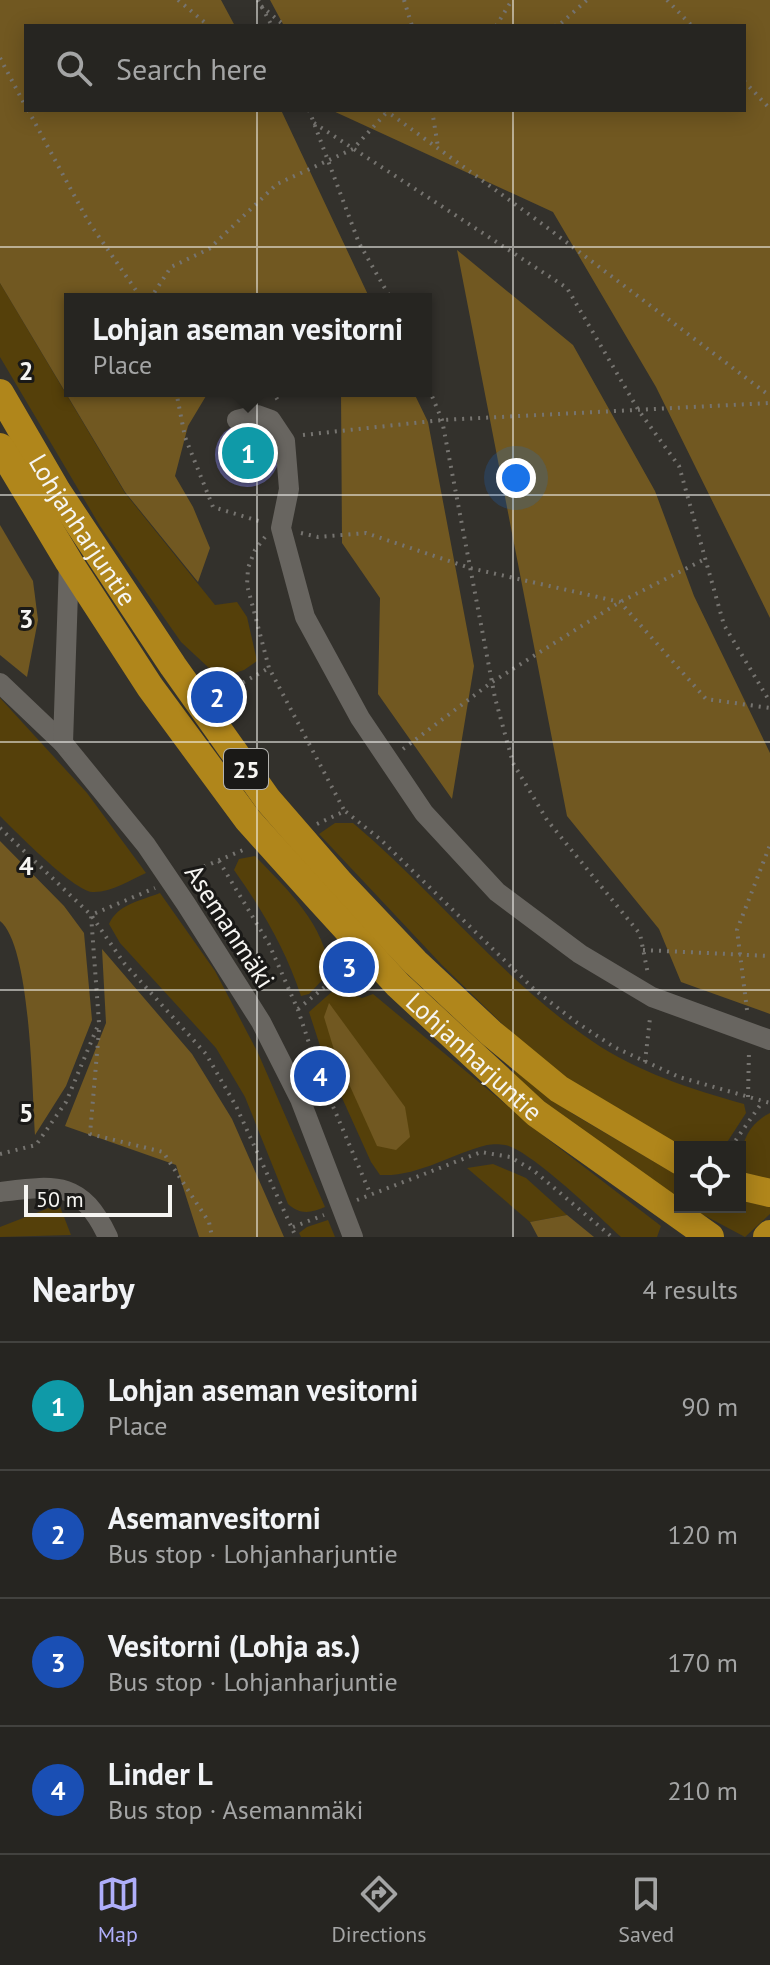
<!DOCTYPE html>
<html lang="en">
<head>
<meta charset="utf-8">
<style>
  :root { --surface:#262521; --page:#32312e; --text:#f1f3f6; --muted:#a4a5a5; --line:#42423f; --accent:#afaefa }
  body { margin:0; font-family:"PT Sans",sans-serif; background:var(--page); color:var(--text) }
  .controls { position:absolute; right:24px; bottom:24px; display:grid; overflow:hidden; border-radius:0px; box-shadow:0 4px 20px #0003 }
  .controls button { width:72px; height:72px; display:grid; place-items:center; padding:0; border:0; border-bottom:2px solid var(--line); background:var(--surface); color:var(--text); font:40px sans-serif }
  .scale { position:absolute; left:24px; bottom:20px; width:148px; box-sizing:border-box; padding-left:8px; border:4px solid #f6f5f2; border-top:0; font-size:22px; line-height:28px; white-space:nowrap; color:#f6f5f2; -webkit-text-stroke:6px #1a1917; paint-order:stroke }
  .you { position:absolute; left:516px; top:478px; width:28px; height:28px; margin:-20px; border:6px solid #fff; border-radius:50%; background:#1a73e8; box-shadow:0 0 0 12px #1a73e833 }
  .badge { display:grid; place-items:center; width:52px; height:52px; border-radius:50%; background:var(--accent); color:#fff; font-size:26px; font-weight:700 }
  .pin { position:absolute; translate:-50% -50%; border:4px solid #fff; box-shadow:0 2px 8px #0006 }
  .popup { position:absolute; left:64px; top:293px; width:368px; height:104px; box-sizing:border-box; display:grid; place-content:center; border-radius:0px; background:var(--surface); filter:drop-shadow(0 2px 6px #0005); font-size:26px; white-space:nowrap; color:var(--muted) }
  .popup b { font-size:30px; color:var(--text) }
  .popup::after { content:''; position:absolute; left:50%; top:100%; margin-left:-16px; border:16px solid transparent; border-top-color:var(--surface) }
  .list { margin:0; padding:0; list-style:none }
  h2 { display:flex; justify-content:space-between; align-items:center; height:104px; margin:0; padding:0 32px; font-size:34px }
  h2 small { font-size:26px; font-weight:400; color:var(--muted) }
  .list li { display:grid; grid-template-columns:52px 1fr auto; gap:24px; align-items:center; box-sizing:border-box; height:128px; padding:0 32px; border-top:2px solid var(--line) }
  .list b { display:block; font-size:30px; white-space:nowrap }
  .list p { margin:0; font-size:26px; white-space:nowrap; color:var(--muted) }
  .list em { font-size:26px; font-style:normal; color:var(--muted) }
  .icon { flex:none; width:44px; height:44px; fill:none; stroke:currentColor; stroke-width:2; stroke-linecap:round; stroke-linejoin:round }
  .map { position:relative; flex:none; width:770px; height:1237px; overflow:hidden }
  .search { position:absolute; background:var(--surface); box-shadow:0 4px 20px #0003; left:24px; right:24px; top:24px; height:88px; display:flex; align-items:center; gap:20px; box-sizing:border-box; padding:0 28px; border-radius:0px; color:var(--muted); font-size:30px }
  .sheet { height:616px; background:var(--surface) }
  nav { display:flex; justify-content:space-around; align-items:center; box-sizing:border-box; height:112px; border-top:2px solid var(--line); background:var(--surface); font-size:22px; color:var(--muted) }
  nav a { display:grid; justify-items:center; gap:4px }
  nav .on { color:var(--accent) }
  .map>svg:first-child { display:block }
</style>
</head>
<body>
<div class="map">
<svg width="770" height="1237" viewBox="0 0 770 1237">
  <rect width="100%" height="100%" fill="#33312c"/>
  <g fill="#55400a">
    <polygon points="0,283 125,493 215,605 237,602 247,617 257,661 244,670 226,676 209,668 181,642 100,526 0,357"/>
    <path d="M0 698 87 793 146 873C130 880 111 893 92 892 73 890 16 832 0 816Z"/>
    <path d="M335 823H353C435 892 503 981 592 1041 637 1072 691 1089 744 1104L746 1113 724 1147H682L575 1088 526 1047 442 965 319 834Z"/>
    <path d="M255 856C286 888 327 926 329 973L309 994 301 996C286 950 262 909 234 870L239 859Z"/>
    <path d="M160 893 215 971 258 1053 325 1207C311 1213 300 1215 288 1204L245 1097 216 1048 120 943 109 924C118 904 140 901 160 893Z"/>
    <path d="M344 981 353 995 362 998 373 994 545 1137 661 1226 657 1237H621C600 1217 529 1149 505 1145 500 1144 492 1144 487 1145 451 1154 418 1177 380 1175L371 1162 324 1058 309 1012Z"/>
    <polygon points="515,1070 573,1114 680,1177 680,1200 574,1127 513,1075"/>
    <path d="M770 1113V1180L740 1171C740 1146 746 1125 770 1113Z"/>
    <polygon points="493,1164 526,1178 567,1215 530,1222 467,1168"/>
    <polygon points="740,1201 770,1206 770,1214 745,1237 698,1212 702,1207 740,1207"/>
    <polygon points="59,1204 71,1235 0,1237 0,1227"/>
    <polygon points="328,1220 335,1237 301,1237 299,1233 307,1227"/>
  </g>
  <g fill="#715821">
    <polygon points="0,0 221,0 235,26 26,26 26,110 281,110 370,299 70,299 70,391 209,391 188,426 175,476 193,507 210,548 198,582 125,492 0,283"/>
    <polygon points="270,0 770,0 770,618 656,387 553,212 331,110 744,110 744,26 284,26"/>
    <polygon points="457,250 573,345 655,491 694,596 770,753 770,1014 681,982 659,929 567,816"/>
    <polygon points="341,391 413,391 428,422 474,666 452,799 378,694 380,598 342,543"/>
    <polygon points="0,525 33,581 38,620 27,677 0,655"/>
    <path d="M0 841 64 906 84 933 92 1020 66 1086 35 1135C32 1092 31 946 0 921Z"/>
    <polygon points="102,949 192,1054 232,1119 284,1237 199,1237 176,1165 65,1126 106,1023"/>
    <polygon points="329,1003 405,1107 410,1137 396,1150 377,1146 335,1053 324,1017"/>
    <polygon points="567,1215 594,1237 538,1237 530,1222"/>
  </g>
  <circle fill="#5d5c8e" cx="247" cy="455" r="32"/>
  <g fill="none" stroke-linecap="round" stroke-linejoin="round">
    <g stroke="#767470" stroke-width="4" stroke-dasharray="2 6" stroke-linecap="butt">
      <polyline points="178,0 209,26"/>
      <polyline points="258,0 272,26"/>
      <polyline points="404,0 412,26"/>
      <polyline points="667,0 692,26"/>
      <polyline points="261,6 285,26"/>
      <polyline points="496,26 512,0"/>
      <polyline points="554,26 559,25 587,0"/>
      <polyline points="0,58 26,107"/>
      <polyline points="744,81 770,109"/>
      <polyline points="28,110 88,221 142,299"/>
      <polyline points="309,110 359,243 391,299"/>
      <polyline points="385,110 541,223 770,396"/>
      <polyline points="432,110 438,147"/>
      <polyline points="314,123 567,288 639,411 679,466 724,625 770,702"/>
      <polyline points="150,299 171,267 209,249 277,184 353,149 387,112"/>
      <polyline points="426,382 442,420 495,698 513,763 547,820 640,934 648,974"/>
      <polyline points="176,391 185,437 213,507 262,522"/>
      <polyline points="272,391 279,402"/>
      <polyline points="303,435 442,420 770,403"/>
      <polyline points="301,533 318,537 366,533 470,568 620,602 706,699 770,708"/>
      <polyline points="265,537 255,550 248,568 247,585 269,668 344,810"/>
      <polyline points="222,694 269,668"/>
      <polyline points="403,749 492,682 620,602 705,559"/>
      <polyline points="317,824 345,811 380,839 536,991 576,1022 614,1047 679,1077 770,1103"/>
      <polyline points="0,828 91,915 124,963 206,1054 236,1106 296,1237"/>
      <polyline points="219,861 269,944 298,1010 320,1076 370,1193"/>
      <polyline points="189,873 243,850"/>
      <polyline points="643,950 770,956"/>
      <polyline points="298,1009 349,967"/>
      <polyline points="747,1010 737,930 770,845"/>
      <polyline points="99,1030 90,1134 163,1152 209,1222 212,1237"/>
      <polyline points="645,1062 650,1018"/>
      <polyline points="748,1097 749,1051"/>
      <polyline points="731,1147 763,1101"/>
      <polyline points="0,1154 36,1145 66,1102 99,1023 91,915 155,888"/>
      <polyline points="357,1200 481,1152 510,1157 533,1170 612,1237"/>
      <polyline points="293,1227 324,1215"/>
    </g>
    <g stroke="#686560" stroke-width="20">
      <polyline points="237,420 257,415 271,420 285,441 289,489 281,528 305,617 360,718 424,813 497,892 580,954 652,997 770,1040"/>
      <polyline points="0,683 63,743 146,845 186,904 261,1022 300,1099 353,1237"/>
      <polyline points="63,743 69,562"/>
      <path d="M0 1192C56 1185 81 1180 108 1237"/>
    </g>
    <g stroke="#b0861b" stroke-width="28">
      <path id="s1" d="M0 393 57 491 173 666 268 800 340 883 415 962 491 1033 559 1089 680 1161"/>
      <path id="s2" d="M0 447 69 562 150 687 248 820 321 901 398 985 536 1113 710 1237"/>
      <polyline points="740,1186 770,1193"/>
      <polyline points="767,1237 770,1234"/>
    </g>
  </g>
  <path fill="none" stroke="#f6f5f2" stroke-width="2" stroke-opacity="0.55" d="M257 0V26M513 0V26M257 110V1237M513 110V1237M0 247H770M0 495H770M0 742H770M0 990H770"/>
  <g text-anchor="middle" dominant-baseline="central" stroke-width="6" stroke-linejoin="round" paint-order="stroke">
    <rect fill="#1a1917" stroke="#b4b3b0" stroke-width="2" x="224" y="749" width="44" height="40" rx="6"/>
    <g font-size="24" font-weight="bold" fill="#f6f5f2">
      <text x="246" y="769">25</text>
    </g>
    <g font-size="26" fill="#f6f5f2" stroke="#1a1917">
      <text stroke="none"><textPath href="#s1" startOffset="160">Lohjanharjuntie</textPath></text>
      <text transform="translate(230 926) rotate(57)">Asemanmäki</text>
      <text stroke="none"><textPath href="#s2" startOffset="776">Lohjanharjuntie</textPath></text>
    </g>
  </g>
  <g font-size="26" text-anchor="middle" font-weight="bold" fill="#f6f5f2" stroke="#1a1917" stroke-width="6" stroke-linejoin="round" paint-order="stroke">
    <text x="26" y="380">2</text>
    <text x="26" y="628">3</text>
    <text x="26" y="875">4</text>
    <text x="26" y="1122">5</text>
  </g>
</svg>
<div class="controls">
<button><svg class="icon" aria-label="locate" viewBox="0 0 24 24"><circle cx="12" cy="12" r="6"/><path d="M12 2v4M12 18v4M2 12h4M18 12h4"/></svg></button>
</div>
<div class="scale">50 m</div>
<div class="you"></div>
<div class="pin badge" style="left:248px;top:453px;background:#0f9aa8">1</div>
<div class="popup"><b>Lohjan aseman vesitorni</b>Place</div>
<div class="pin badge" style="left:217px;top:697px;background:#1a4fb4">2</div>
<div class="pin badge" style="left:349px;top:967px;background:#1a4fb4">3</div>
<div class="pin badge" style="left:320px;top:1076px;background:#1a4fb4">4</div>
<div class="search"><svg class="icon" aria-label="search" viewBox="0 0 24 24"><circle cx="10" cy="10" r="6"/><path d="M15 15l6 6"/></svg>Search here</div>
</div>
<section class="sheet">
<h2>Nearby<small>4 results</small></h2>
<ul class="list">
<li><span class="badge" style="background:#0f9aa8">1</span><div><b>Lohjan aseman vesitorni</b><p>Place</p></div><em>90 m</em></li>
<li><span class="badge" style="background:#1a4fb4">2</span><div><b>Asemanvesitorni</b><p>Bus stop · Lohjanharjuntie</p></div><em>120 m</em></li>
<li><span class="badge" style="background:#1a4fb4">3</span><div><b>Vesitorni (Lohja as.)</b><p>Bus stop · Lohjanharjuntie</p></div><em>170 m</em></li>
<li><span class="badge" style="background:#1a4fb4">4</span><div><b>Linder L</b><p>Bus stop · Asemanmäki</p></div><em>210 m</em></li>
</ul>
</section>
<nav>
<a class="on"><svg class="icon" aria-label="map" viewBox="0 0 24 24"><path d="M3 6l6-2 6 2 6-2v14l-6 2-6-2-6 2zM9 4v14M15 6v14"/></svg>Map</a>
<a><svg class="icon" aria-label="directions" viewBox="0 0 24 24"><path d="M12 3l9 9-9 9-9-9zM9 14v-3h6M13 9l2 2-2 2"/></svg>Directions</a>
<a><svg class="icon" aria-label="saved" viewBox="0 0 24 24"><path d="M7 4h10v16l-5-4-5 4z"/></svg>Saved</a>
</nav>
</body>
</html>
